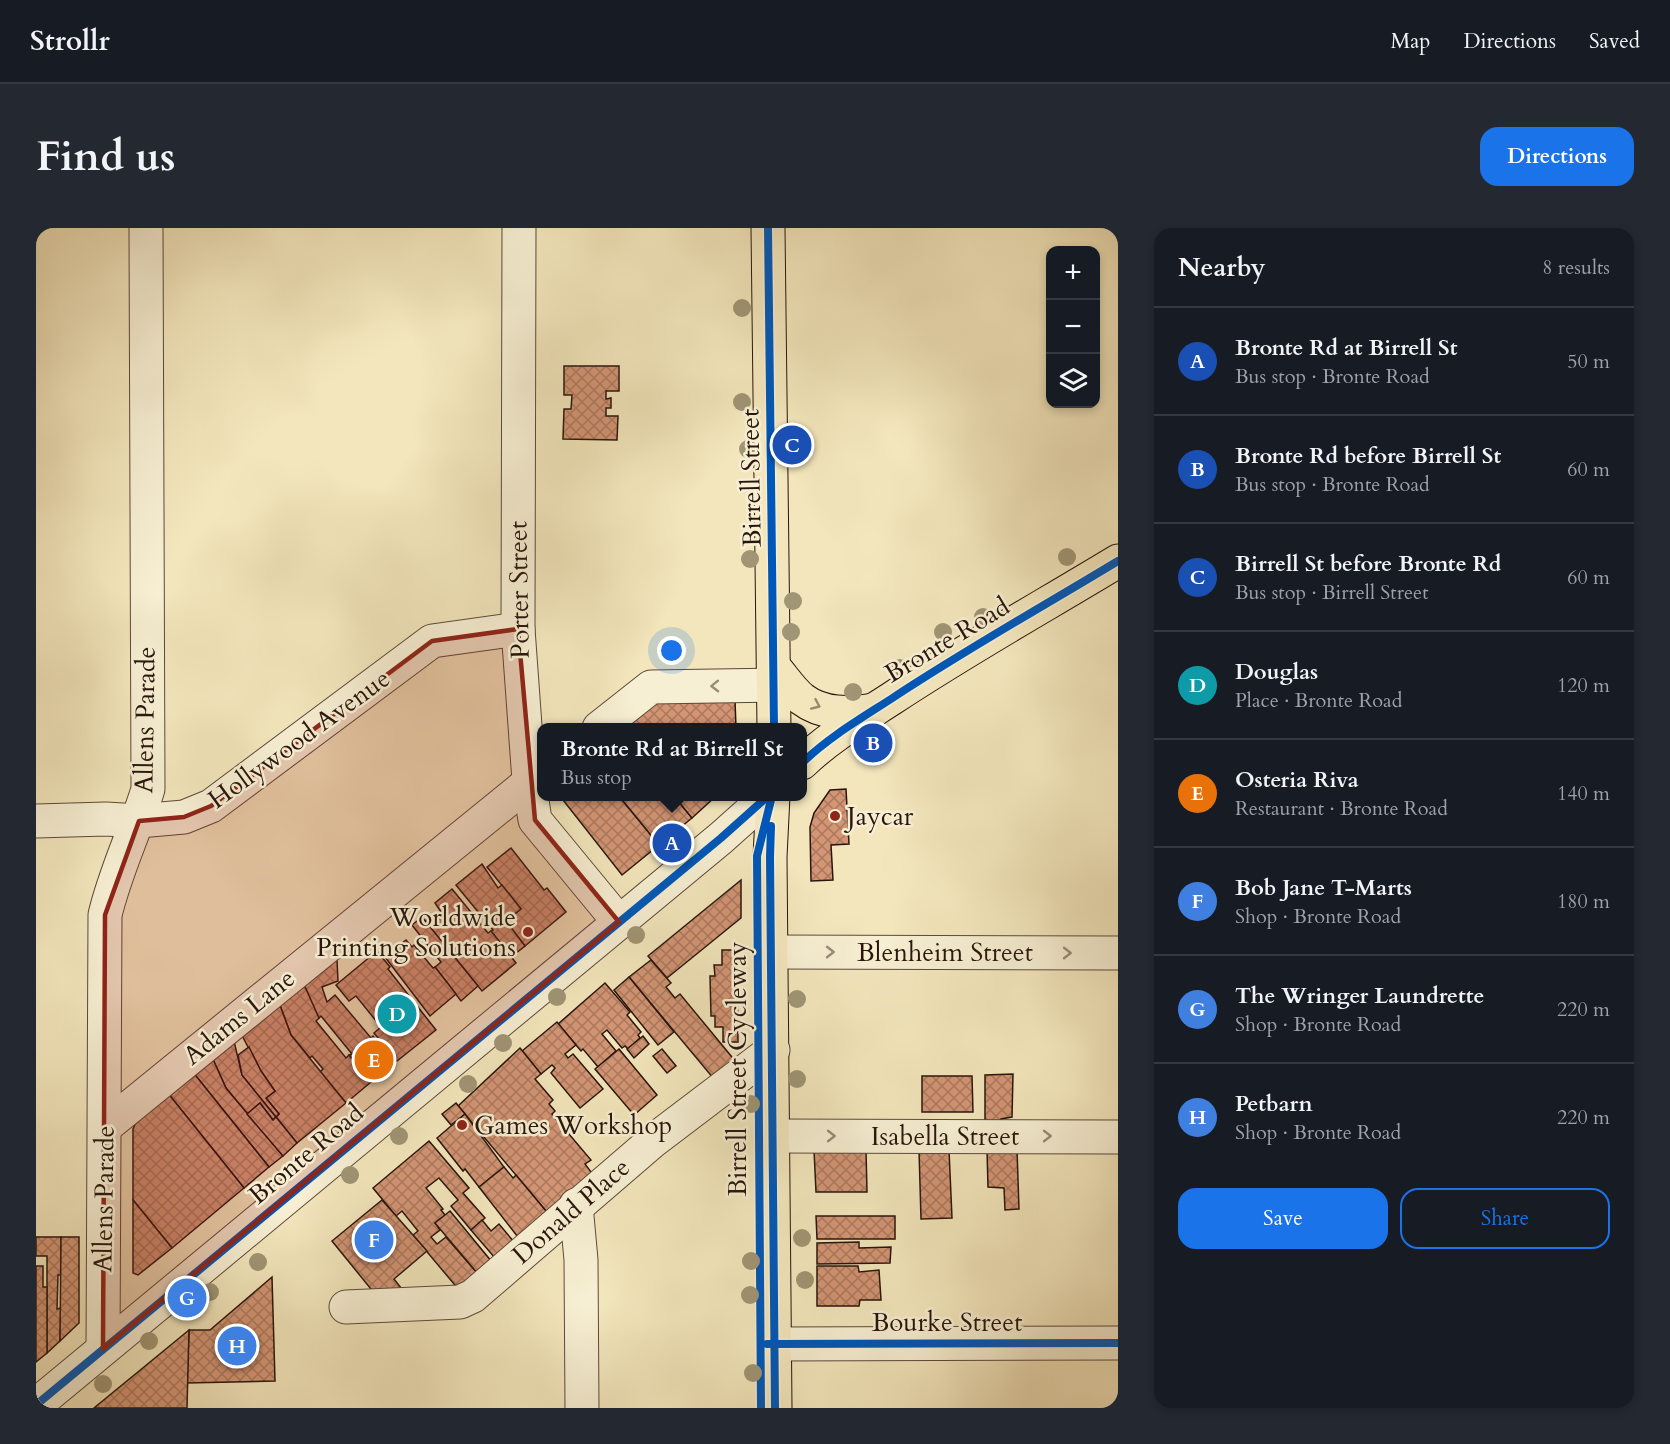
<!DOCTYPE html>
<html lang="en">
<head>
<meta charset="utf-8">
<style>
  :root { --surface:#171b24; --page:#242831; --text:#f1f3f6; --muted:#9ea1a6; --line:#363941; --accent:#1a73e8 }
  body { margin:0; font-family:Cardo,serif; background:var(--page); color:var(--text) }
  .controls { position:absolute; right:18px; top:18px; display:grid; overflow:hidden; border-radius:12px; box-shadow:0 3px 9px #0003 }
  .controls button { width:54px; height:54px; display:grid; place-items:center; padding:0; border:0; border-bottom:2px solid var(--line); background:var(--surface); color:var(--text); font:30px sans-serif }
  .you { position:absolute; left:636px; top:423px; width:21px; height:21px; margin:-15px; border:4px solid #fff; border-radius:50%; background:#1a73e8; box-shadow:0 0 0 9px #1a73e833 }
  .badge { display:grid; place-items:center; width:39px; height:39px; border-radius:50%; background:var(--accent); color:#fff; font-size:20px; font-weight:700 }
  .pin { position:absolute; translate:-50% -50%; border:3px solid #fff; box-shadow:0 2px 6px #0006 }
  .popup { position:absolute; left:501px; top:495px; width:270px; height:78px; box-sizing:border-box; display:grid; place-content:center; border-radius:12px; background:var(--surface); filter:drop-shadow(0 2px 4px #0005); font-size:20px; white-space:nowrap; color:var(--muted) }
  .popup b { font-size:22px; color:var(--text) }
  .popup::after { content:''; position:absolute; left:50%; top:100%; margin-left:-12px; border:12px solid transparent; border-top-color:var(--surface) }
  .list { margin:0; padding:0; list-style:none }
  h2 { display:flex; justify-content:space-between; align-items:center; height:78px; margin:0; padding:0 24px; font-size:26px }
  h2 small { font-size:20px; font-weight:400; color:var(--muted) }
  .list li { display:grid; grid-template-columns:39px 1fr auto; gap:18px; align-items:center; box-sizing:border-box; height:108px; padding:0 24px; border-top:2px solid var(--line) }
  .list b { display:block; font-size:22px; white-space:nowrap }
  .list p { margin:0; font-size:20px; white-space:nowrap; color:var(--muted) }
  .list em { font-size:20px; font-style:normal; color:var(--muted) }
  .actions { display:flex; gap:12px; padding:18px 24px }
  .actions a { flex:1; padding:14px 0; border:2px solid var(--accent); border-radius:18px; text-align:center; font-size:21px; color:var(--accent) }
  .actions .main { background:var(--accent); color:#fff }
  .icon { flex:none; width:33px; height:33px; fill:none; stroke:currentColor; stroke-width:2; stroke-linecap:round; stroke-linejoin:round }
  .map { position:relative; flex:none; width:1082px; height:1180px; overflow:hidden; border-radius:18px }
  header { display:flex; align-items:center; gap:36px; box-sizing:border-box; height:84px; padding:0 30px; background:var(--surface); border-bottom:2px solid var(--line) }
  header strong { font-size:28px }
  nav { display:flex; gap:33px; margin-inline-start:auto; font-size:21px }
  .intro { display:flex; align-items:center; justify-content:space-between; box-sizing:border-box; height:144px; padding:0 36px }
  h1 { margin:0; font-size:42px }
  .button { padding:15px 27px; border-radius:18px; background:var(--accent); color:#fff; font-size:21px; font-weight:700 }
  main { display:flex; gap:36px; padding:0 36px }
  aside { flex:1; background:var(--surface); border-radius:18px; box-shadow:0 3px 9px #0003 }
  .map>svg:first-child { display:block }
</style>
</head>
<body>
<header>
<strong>Strollr</strong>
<nav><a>Map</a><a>Directions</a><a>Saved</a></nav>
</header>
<div class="intro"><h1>Find us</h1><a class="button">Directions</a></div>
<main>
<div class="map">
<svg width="1082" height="1180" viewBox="0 0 1082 1180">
  <defs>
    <pattern id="building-cross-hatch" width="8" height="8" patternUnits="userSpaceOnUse" patternTransform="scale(1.5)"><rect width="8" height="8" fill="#d39574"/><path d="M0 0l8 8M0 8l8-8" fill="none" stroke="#ab785e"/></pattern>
  </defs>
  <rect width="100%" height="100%" fill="#f3e6bc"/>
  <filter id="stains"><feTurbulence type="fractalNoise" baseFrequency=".00333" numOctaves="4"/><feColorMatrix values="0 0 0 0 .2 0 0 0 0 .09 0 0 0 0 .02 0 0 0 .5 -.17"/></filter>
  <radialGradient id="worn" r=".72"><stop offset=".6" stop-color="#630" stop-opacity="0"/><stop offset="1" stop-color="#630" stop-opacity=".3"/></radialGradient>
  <g fill="url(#building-cross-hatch)" stroke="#28150d" stroke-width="1.5">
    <polygon points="528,138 583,138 583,163 570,163 570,171 575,170 575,180 570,180 570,188 582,188 581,212 527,211 528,181 535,181 536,167 528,167"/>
    <polygon points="699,472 700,500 587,500 618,473"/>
    <polygon points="810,561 813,616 795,617 797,652 775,653 774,599 778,585 794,562"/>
    <polygon points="527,568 583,568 623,617 586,647 527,572"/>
    <polygon points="583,568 638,568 656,590 623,617"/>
    <polygon points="638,568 680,568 656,590"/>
    <polygon points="475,620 508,662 511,660 530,684 489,718 470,693 485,681 451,639"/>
    <polygon points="446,636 462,660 466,657 485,681 470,693 489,718 475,729 455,703 457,702 420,657"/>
    <polygon points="705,652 705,690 631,750 612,728"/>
    <polygon points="416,661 452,705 455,703 480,735 446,763 389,693 398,687 402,692 406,689 403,686 405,684 399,675"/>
    <polygon points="386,689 442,758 425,773 399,739 405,734 376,697"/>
    <polygon points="370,712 376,719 378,717 397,740 399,739 420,766 394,788 349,729"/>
    <polygon points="686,722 701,722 702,814 687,814 687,799 679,799 679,788 675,788 674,748 679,748 678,737 686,737"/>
    <polygon points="341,723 354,739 352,741 400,802 361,833 338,805 345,799 320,768 313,773 300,757"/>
    <polygon points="301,732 302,753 286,759 291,774 299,767 335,810 337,808 359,835 335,854 313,827 316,826 285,788 283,790 280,786 266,752 289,733"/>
    <polygon points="615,732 635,755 630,759 639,770 644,766 700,834 678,851 593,749"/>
    <polygon points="593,749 638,804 622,817 578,762"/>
    <polygon points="266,752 283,790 280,793 310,830 313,827 335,854 310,875 284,844 287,841 276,828 274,830 255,807 242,772"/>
    <polygon points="569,755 594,784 591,787 605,804 602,807 604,810 592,821 589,818 586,820 571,802 566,806 580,823 562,839 547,821 545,823 522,796"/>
    <polygon points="242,772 255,807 310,875 261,915 240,889 243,886 230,870 239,863 225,843 204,804"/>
    <polygon points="521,794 540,817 529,826 532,830 537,826 567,861 544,880 515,845 519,840 516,837 505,846 486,823"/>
    <polygon points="607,808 613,816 598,830 591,821"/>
    <polygon points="197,809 206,847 240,889 237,892 224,875 211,886 190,860 175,827"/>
    <polygon points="213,819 225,843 239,863 230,870 243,886 240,889 206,847 202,827"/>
    <polygon points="484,820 505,846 499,851 517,872 513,876 519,883 516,886 555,932 549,936 561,952 515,989 422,878"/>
    <polygon points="583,821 621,867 598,887 559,841"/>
    <polygon points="626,821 640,838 631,845 617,828"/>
    <polygon points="175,827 190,860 247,928 233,939 156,843"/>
    <polygon points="156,843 233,939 208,960 131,864"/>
    <polygon points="977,846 976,889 965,891 965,895 949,896 949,847"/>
    <polygon points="886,848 936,848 937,884 886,884"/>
    <polygon points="131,864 208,960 136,1020 97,972 97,901 103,887"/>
    <polygon points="224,875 237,892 240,889 261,915 247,928 211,886"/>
    <polygon points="420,875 429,886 415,897 406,886"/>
    <polygon points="429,886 468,939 443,959 429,941 427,943 401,910"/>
    <polygon points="393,913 433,960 427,965 449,990 435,1002 415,978 422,972 403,950 390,960 407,981 405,982 409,987 399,995 404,1002 395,1009 401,1016 410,1009 442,1046 423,1062 377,1007 382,1003 366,983 360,988 337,960"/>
    <polygon points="981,921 983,981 969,982 968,960 952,959 951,922"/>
    <polygon points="778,922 830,922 831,964 780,964"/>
    <polygon points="883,922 913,922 916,990 885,991"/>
    <polygon points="468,939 477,950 480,947 515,989 485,1013 443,959"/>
    <polygon points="97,972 136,1020 102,1047 97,1045"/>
    <polygon points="346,972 391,1023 358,1051 369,1065 339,1066 296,1013"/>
    <polygon points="414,983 456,1034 442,1046 399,995"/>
    <polygon points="780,988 859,988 859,1011 781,1011"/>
    <polygon points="446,992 455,1003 463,996 478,1014 459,1030 435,1002"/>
    <polygon points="0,1009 25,1009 25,1047 22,1047 21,1081 25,1080 24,1113 11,1125 11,1028 0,1028"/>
    <polygon points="25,1009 43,1009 43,1095 24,1113"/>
    <polygon points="823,1014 823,1020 855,1019 854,1035 781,1036 781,1015"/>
    <polygon points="0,1038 7,1038 7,1059 11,1059 11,1125 0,1134"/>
    <polygon points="781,1038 822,1038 823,1044 843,1042 845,1072 824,1072 823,1078 781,1078"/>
    <polygon points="236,1049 239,1153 151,1155 153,1102 174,1102"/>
    <polygon points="153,1102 151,1180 58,1180"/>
  </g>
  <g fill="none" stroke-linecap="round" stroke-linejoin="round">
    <defs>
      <g id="minor">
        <polyline points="483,0 482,401 493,553 499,592 583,694"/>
        <polyline points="563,500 615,459 738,457"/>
        <polyline points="0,593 70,591 103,593 148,589 175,578 396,413 482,401"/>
        <polyline points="736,724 1082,725"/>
        <polyline points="69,899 506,544"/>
        <polyline points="737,908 1082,909"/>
        <polyline points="540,977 545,1032 546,1180"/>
        <polyline points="310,1079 424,1074 437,1068 617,913 737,822"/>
        <polyline points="739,1116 1082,1115"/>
        <path d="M67 1121 69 687C79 644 99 604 112 561L110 0"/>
        <polyline points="0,1177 685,610 732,568"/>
      </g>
      <g id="major">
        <polyline points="732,0 738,500"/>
        <path d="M738 439C747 449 755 462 766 471 787 487 813 486 838 482"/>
        <path d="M766 535C793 509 824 491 855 471 929 422 1006 379 1082 333"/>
        <polyline points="737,568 734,629 739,1180"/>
      </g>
    </defs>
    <use href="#minor" stroke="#5b4939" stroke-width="35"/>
    <use href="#major" stroke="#28150d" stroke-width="35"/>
    <use href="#minor" stroke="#f7efd3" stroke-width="33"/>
    <use href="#major" stroke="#f3e6bc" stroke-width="33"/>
    <defs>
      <g id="cycleway">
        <polyline points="732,0 738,500"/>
        <path d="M766 535C793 509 824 491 855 471 929 422 1006 379 1082 333"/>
        <polyline points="735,598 734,629 739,1180"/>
        <polyline points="731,1116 1082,1115"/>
        <polyline points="0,1177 685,610 732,568"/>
        <polyline points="725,1180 721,628 736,568"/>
      </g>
    </defs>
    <use href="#cycleway" stroke="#f7efd3" stroke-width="11"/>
    <use href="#cycleway" stroke="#0057b8" stroke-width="8"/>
  </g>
  <g fill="#a09574">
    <circle cx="706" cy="80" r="9"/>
    <circle cx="706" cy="174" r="9"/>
    <circle cx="712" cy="221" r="9"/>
    <circle cx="1031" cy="329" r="9"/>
    <circle cx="714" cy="331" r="9"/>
    <circle cx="757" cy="373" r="9"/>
    <circle cx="947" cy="389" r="9"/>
    <circle cx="755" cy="404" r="9"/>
    <circle cx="907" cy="404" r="9"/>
    <circle cx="864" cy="440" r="9"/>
    <circle cx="817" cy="464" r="9"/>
    <circle cx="600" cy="707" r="9"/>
    <circle cx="521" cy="769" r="9"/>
    <circle cx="761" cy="771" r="9"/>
    <circle cx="467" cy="815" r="9"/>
    <circle cx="761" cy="851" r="9"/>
    <circle cx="432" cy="856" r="9"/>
    <circle cx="715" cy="876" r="9"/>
    <circle cx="363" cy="908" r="9"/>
    <circle cx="314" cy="947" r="9"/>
    <circle cx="766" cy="1010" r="9"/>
    <circle cx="715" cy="1033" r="9"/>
    <circle cx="222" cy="1034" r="9"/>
    <circle cx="769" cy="1052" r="9"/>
    <circle cx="174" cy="1064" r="9"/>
    <circle cx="714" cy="1067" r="9"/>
    <circle cx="113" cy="1113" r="9"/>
    <circle cx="717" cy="1145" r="9"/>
    <circle cx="67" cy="1156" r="9"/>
  </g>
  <defs><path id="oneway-chevron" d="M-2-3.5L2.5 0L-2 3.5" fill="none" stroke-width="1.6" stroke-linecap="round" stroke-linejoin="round" transform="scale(1.5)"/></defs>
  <g stroke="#9a8d7a">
    <use href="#oneway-chevron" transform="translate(679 458) rotate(179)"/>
    <use href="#oneway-chevron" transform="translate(794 724)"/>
    <use href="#oneway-chevron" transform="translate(1031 725)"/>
    <use href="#oneway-chevron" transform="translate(795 908)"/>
    <use href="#oneway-chevron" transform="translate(1011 908)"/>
  </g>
  <use stroke="#98886d" href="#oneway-chevron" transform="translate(780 477) rotate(24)"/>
  <path fill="#8f2418" fill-opacity="0.2" stroke="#8f2418" stroke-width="4.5" stroke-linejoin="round" d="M482 401 499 592 583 694 67 1121 69 687 103 593 148 589 175 578 396 413Z"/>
  <g fill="#8f2418" stroke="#f7efd3" stroke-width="2">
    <circle cx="799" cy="588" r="6"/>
    <circle cx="492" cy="704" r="6"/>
    <circle cx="426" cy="897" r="6"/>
  </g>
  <g text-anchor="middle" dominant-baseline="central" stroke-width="5" stroke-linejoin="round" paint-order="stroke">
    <g font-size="26" fill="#28150d" stroke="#f7efd3">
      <text transform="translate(715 250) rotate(-91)">Birrell Street</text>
      <text transform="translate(483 362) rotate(-91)">Porter Street</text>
      <text transform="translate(911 412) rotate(-31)">Bronte Road</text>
      <text transform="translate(109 492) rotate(-89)">Allens Parade</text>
      <text transform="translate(263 511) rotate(-36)">Hollywood Avenue</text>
      <text x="909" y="724">Blenheim Street</text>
      <text transform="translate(203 789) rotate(-39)">Adams Lane</text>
      <text transform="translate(701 841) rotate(-90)">Birrell Street Cycleway</text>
      <text x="909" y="908">Isabella Street</text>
      <text transform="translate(270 926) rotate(-40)">Bronte Road</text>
      <text transform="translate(68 971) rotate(-89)">Allens Parade</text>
      <text transform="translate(535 983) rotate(-41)">Donald Place</text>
      <text x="911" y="1094">Bourke Street</text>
    </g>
    <g font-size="26" fill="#28150d" stroke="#f7efd3" text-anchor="start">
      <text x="811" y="588">Jaycar</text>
      <text x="480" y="689" text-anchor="end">Worldwide<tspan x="480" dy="30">Printing Solutions</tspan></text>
      <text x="438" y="897">Games Workshop</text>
    </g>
  </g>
  <rect width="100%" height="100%" filter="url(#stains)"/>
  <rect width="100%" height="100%" fill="url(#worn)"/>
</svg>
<div class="controls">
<button>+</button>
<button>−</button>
<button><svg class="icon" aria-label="layers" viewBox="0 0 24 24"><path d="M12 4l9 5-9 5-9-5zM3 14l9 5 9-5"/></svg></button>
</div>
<div class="you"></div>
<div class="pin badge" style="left:636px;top:615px;background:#1a4fb4">A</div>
<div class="popup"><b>Bronte Rd at Birrell St</b>Bus stop</div>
<div class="pin badge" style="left:837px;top:515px;background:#1a4fb4">B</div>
<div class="pin badge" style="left:756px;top:217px;background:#1a4fb4">C</div>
<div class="pin badge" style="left:361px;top:786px;background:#0f9aa8">D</div>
<div class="pin badge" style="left:338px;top:832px;background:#e8710a">E</div>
<div class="pin badge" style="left:338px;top:1012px;background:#3f7fe0">F</div>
<div class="pin badge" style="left:151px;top:1070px;background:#3f7fe0">G</div>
<div class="pin badge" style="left:201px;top:1118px;background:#3f7fe0">H</div>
</div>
<aside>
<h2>Nearby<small>8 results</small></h2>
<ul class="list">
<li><span class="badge" style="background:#1a4fb4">A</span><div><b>Bronte Rd at Birrell St</b><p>Bus stop · Bronte Road</p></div><em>50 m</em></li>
<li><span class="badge" style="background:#1a4fb4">B</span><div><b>Bronte Rd before Birrell St</b><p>Bus stop · Bronte Road</p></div><em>60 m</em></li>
<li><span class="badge" style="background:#1a4fb4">C</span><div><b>Birrell St before Bronte Rd</b><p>Bus stop · Birrell Street</p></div><em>60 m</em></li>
<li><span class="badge" style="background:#0f9aa8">D</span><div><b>Douglas</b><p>Place · Bronte Road</p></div><em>120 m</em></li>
<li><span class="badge" style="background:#e8710a">E</span><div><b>Osteria Riva</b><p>Restaurant · Bronte Road</p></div><em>140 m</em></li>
<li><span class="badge" style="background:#3f7fe0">F</span><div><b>Bob Jane T-Marts</b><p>Shop · Bronte Road</p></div><em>180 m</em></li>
<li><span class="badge" style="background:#3f7fe0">G</span><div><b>The Wringer Laundrette</b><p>Shop · Bronte Road</p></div><em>220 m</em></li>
<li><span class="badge" style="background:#3f7fe0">H</span><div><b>Petbarn</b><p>Shop · Bronte Road</p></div><em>220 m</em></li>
</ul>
<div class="actions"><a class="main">Save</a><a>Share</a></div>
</aside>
</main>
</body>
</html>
